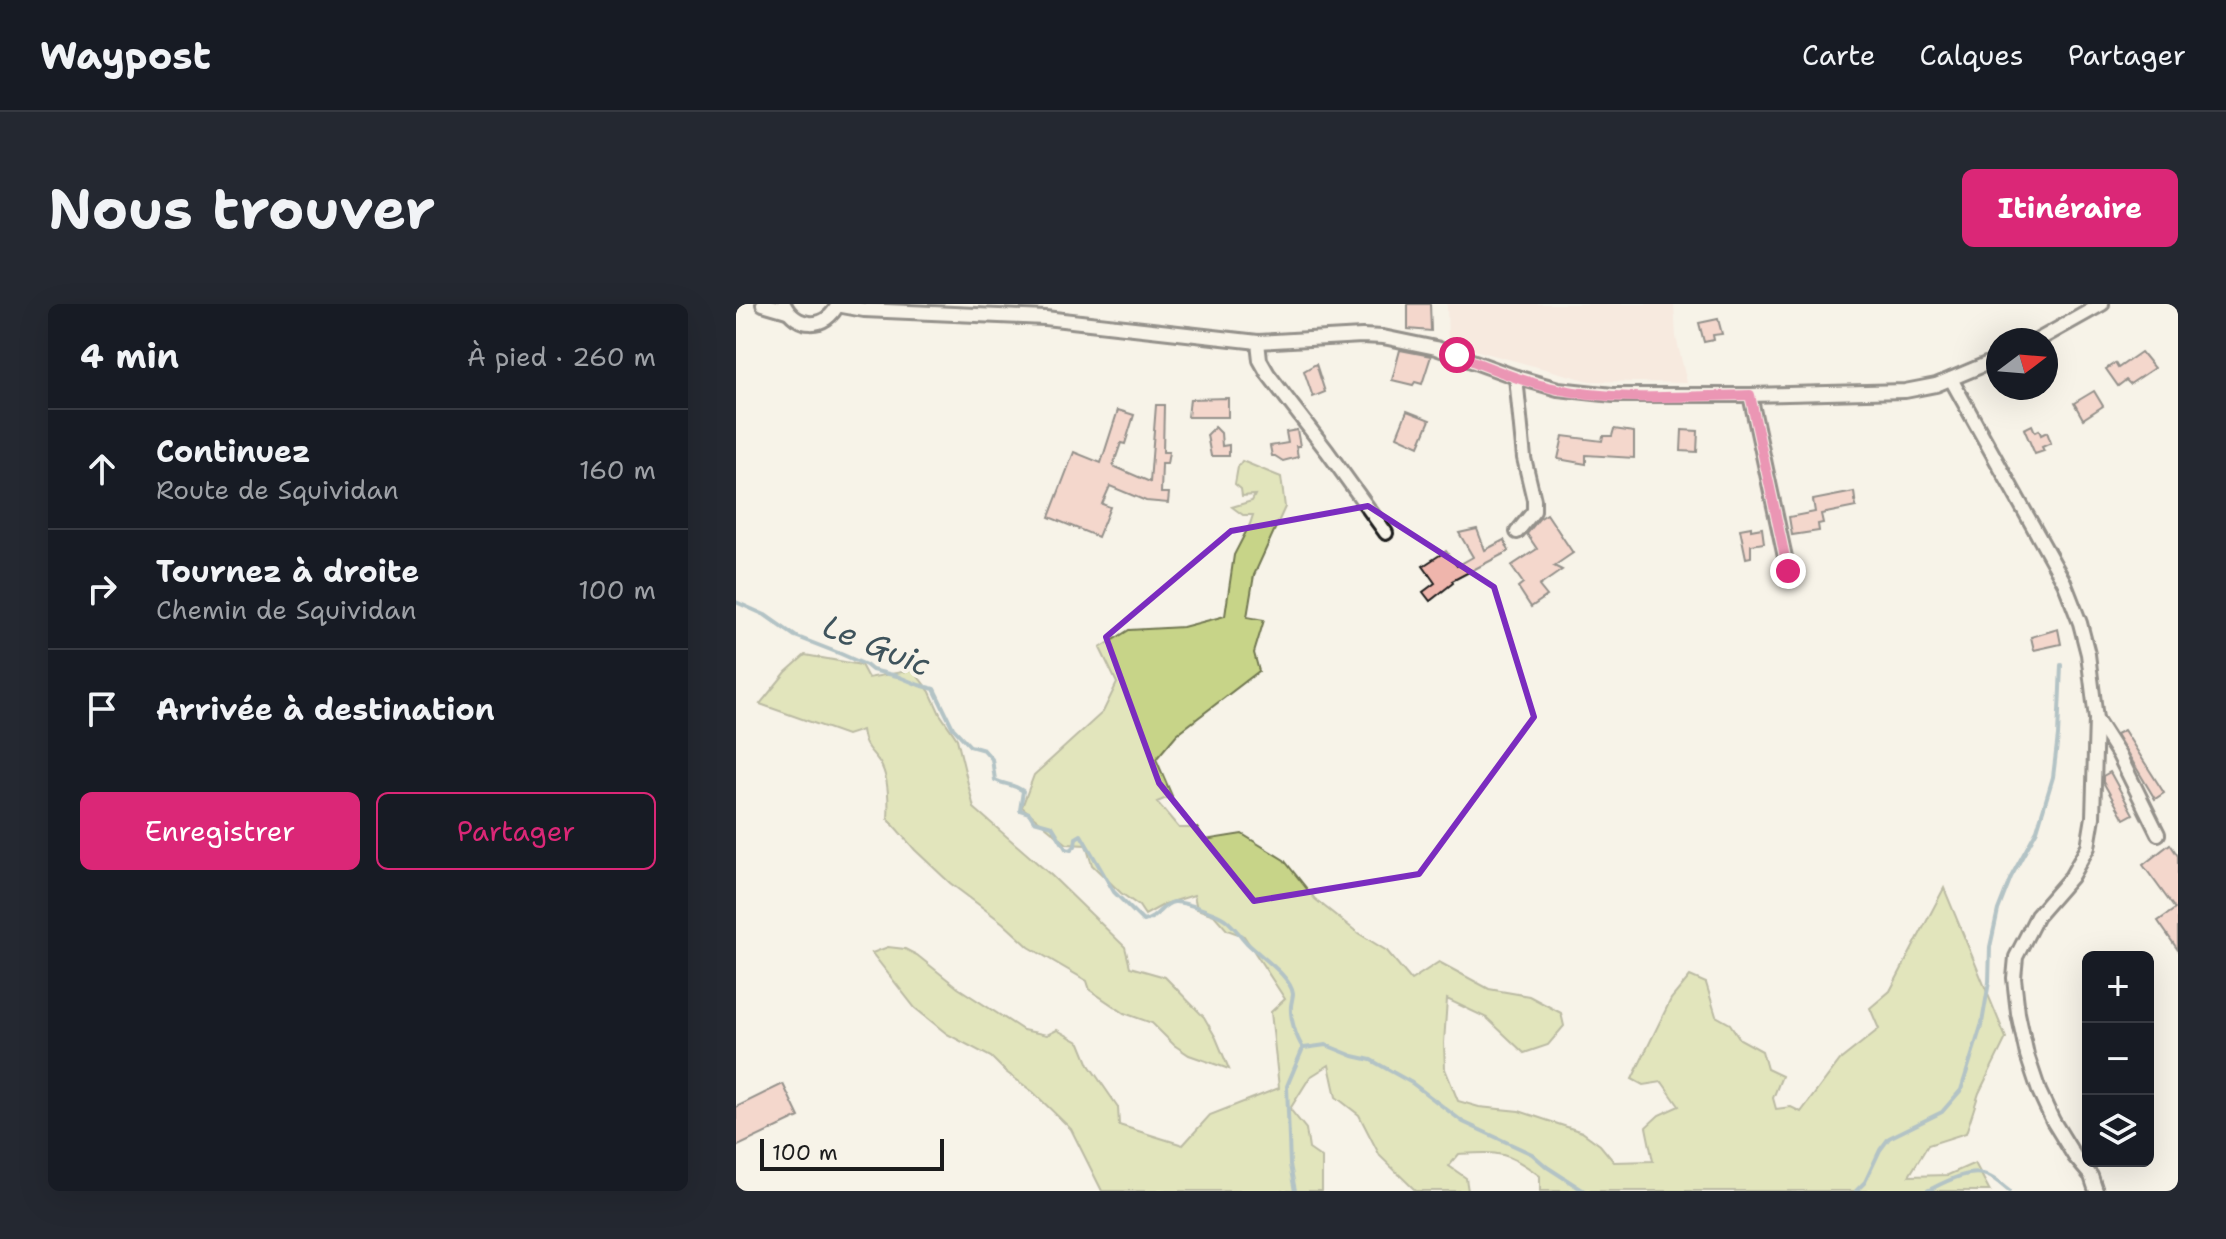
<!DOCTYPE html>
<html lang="fr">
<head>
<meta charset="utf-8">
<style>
  :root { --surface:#171b24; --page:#242831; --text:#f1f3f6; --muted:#9ea1a6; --line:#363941; --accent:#db2777 }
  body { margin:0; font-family:"Shantell Sans",sans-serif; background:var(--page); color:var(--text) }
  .controls { position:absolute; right:24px; bottom:24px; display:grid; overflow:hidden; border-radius:12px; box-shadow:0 8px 32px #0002 }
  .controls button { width:72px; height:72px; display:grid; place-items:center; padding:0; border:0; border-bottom:2px solid var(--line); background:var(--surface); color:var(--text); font:40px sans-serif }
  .compass { position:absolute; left:1250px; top:24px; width:72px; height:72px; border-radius:50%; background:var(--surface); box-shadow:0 8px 32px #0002; rotate:74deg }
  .scale { position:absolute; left:24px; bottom:20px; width:184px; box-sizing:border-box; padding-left:8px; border:4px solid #1c1c1c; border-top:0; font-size:22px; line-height:28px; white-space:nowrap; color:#1c1c1c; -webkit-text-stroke:6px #f7f3e8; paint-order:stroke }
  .stop { position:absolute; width:24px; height:24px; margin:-18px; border:6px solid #db2777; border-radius:50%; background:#fff }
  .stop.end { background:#db2777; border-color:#fff; box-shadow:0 2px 8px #0008 }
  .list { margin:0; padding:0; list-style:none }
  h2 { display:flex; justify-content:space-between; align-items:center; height:104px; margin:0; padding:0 32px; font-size:34px }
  h2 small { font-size:26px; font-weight:400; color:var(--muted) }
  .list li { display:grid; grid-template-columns:52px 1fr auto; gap:24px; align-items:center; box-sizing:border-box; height:120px; padding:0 32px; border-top:2px solid var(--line) }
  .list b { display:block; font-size:30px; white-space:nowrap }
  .list p { margin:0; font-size:26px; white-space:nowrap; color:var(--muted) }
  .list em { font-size:26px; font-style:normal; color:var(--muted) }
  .actions { display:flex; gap:16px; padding:24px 32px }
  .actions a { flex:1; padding:18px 0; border:2px solid var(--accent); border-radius:12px; text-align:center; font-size:28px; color:var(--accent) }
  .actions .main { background:var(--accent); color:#fff }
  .icon { flex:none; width:44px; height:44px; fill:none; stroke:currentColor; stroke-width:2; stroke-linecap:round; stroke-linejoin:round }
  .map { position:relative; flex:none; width:1442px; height:887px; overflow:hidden; border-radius:12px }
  header { display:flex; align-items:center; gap:48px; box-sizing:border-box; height:112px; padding:0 40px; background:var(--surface); border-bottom:2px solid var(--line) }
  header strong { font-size:38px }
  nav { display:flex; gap:44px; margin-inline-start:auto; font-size:28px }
  .intro { display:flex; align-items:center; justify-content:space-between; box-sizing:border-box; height:192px; padding:0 48px }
  h1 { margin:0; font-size:56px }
  .button { padding:20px 36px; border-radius:12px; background:var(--accent); color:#fff; font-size:28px; font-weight:700 }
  main { display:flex; gap:48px; padding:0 48px }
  aside { flex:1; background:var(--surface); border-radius:12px; box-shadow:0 8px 32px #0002 }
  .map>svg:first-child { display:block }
</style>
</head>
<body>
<header>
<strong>Waypost</strong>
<nav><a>Carte</a><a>Calques</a><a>Partager</a></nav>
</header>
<div class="intro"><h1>Nous trouver</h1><a class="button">Itinéraire</a></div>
<main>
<aside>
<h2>4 min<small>À pied · 260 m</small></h2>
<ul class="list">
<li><svg class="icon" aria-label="ahead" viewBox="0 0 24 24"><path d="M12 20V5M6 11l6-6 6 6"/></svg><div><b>Continuez</b><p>Route de Squividan</p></div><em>160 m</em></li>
<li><svg class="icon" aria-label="right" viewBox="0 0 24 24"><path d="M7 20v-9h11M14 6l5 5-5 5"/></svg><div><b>Tournez à droite</b><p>Chemin de Squividan</p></div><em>100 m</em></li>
<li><svg class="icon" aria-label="arrive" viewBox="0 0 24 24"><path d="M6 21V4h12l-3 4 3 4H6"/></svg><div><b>Arrivée à destination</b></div></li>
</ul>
<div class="actions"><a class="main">Enregistrer</a><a>Partager</a></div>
</aside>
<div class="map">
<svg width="1442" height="887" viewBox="0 0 1442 887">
  <rect width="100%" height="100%" fill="#f7f3e8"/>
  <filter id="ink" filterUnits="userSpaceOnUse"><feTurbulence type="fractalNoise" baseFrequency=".0125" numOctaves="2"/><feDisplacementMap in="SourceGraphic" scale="16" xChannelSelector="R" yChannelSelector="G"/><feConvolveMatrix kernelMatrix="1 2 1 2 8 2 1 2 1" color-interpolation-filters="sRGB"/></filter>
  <g filter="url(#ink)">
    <polygon fill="#f5e0d6" points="711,0 938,0 940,33 951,79 854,77 712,39"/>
    <g fill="#c7d488" stroke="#727852" stroke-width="2">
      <path d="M506 157 545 173 549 203 518 271 511 313 528 316 518 349 523 367 441 430 420 455 436 492 421 498 443 524H462L469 536 506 530 548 556 579 595 622 629 651 647 675 676 703 658 753 685 793 692 825 709 828 722 812 741 788 749 751 714 711 695 708 739 709 765 722 797 743 803 783 807 846 828 864 841 878 858 917 857 910 823 923 811 943 802 926 778 907 781 896 775 935 695 954 672 970 679 980 712 994 720 1004 735 1026 747 1031 765 1046 772 1037 794 1040 805 1055 803 1065 808 1104 756 1143 725 1134 704 1154 687 1208 584 1270 734 1243 789 1230 829 1192 841 1173 872 1212 871 1239 859 1254 887H804V872C771 847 763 848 723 850L713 862 730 874 732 887H680L644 852 623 811 600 793 593 761 574 773 554 805 570 825 573 845 586 854V887H366L335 825 297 788 270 768 255 753 211 730 179 704 136 649 152 643 169 645 181 651 222 684 287 726 311 731 321 726 344 739 353 761 382 803 383 821 447 841 474 811 543 784 535 708 549 695 508 632 491 626 478 611 461 605 458 591 429 600 409 611 403 602 385 589 356 561 350 541 331 540 286 503 298 471 367 408 381 379 364 344 393 326 447 323 489 312 498 251 514 220 517 211H507L496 203 516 197 519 191 506 192 505 185 499 180 502 163Z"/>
      <path d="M69 351 125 361 132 374 177 366 194 388 204 410 221 435 238 504 316 572 389 643 394 663 429 673 468 713 480 734 493 765 453 751 438 741 416 719 388 709 354 686 351 677 293 643 267 619 214 579 179 546 152 515C153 498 153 474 144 459 134 444 129 446 126 426L111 431 24 400 50 368Z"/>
    </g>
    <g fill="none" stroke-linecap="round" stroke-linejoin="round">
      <g stroke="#618a9c" stroke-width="4">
        <path d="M0 298 29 311 59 332 105 350 130 361 136 366 161 372 183 381 198 385 217 424 234 442 248 446 256 455 259 476C269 481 278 480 287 487L284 506 293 509 298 517 316 522 330 545 335 546 339 542 340 534 345 531 378 588 407 617C422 615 425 600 438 598 446 597 483 610 490 616 499 623 504 632 511 639 524 652 555 672 557 690 557 692 555 700 555 702 554 715 560 733 567 744"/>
        <polyline points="568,744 590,741 617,752 635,756 676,779 727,818 796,850 811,863 848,887"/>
        <polyline points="559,887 554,861 551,782 567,744"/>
        <polyline points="1120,887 1129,878 1144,846 1153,834 1206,808 1225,786 1246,719 1253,678 1254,643 1262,606 1275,573 1301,526 1317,473 1322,432 1325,361"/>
        <path d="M1191 887C1207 879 1235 863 1252 872 1260 875 1266 882 1273 887"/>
      </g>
    </g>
    <g fill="#efb5ac" stroke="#1c1c1c" stroke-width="2">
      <polygon points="672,0 694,0 695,27 672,25"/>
      <polygon points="982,15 986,30 977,31 978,36 968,38 963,19"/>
      <polygon points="664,46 695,52 686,80 679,78 677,81 656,76"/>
      <polygon points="1405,48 1418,64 1394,80 1390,76 1382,82 1370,65 1379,59 1382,64"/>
      <polygon points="580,60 589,88 577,93 568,67"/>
      <polygon points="1358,87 1367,102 1347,115 1338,99"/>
      <polygon points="492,94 492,113 452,113 454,95"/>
      <polygon points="420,101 428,101 427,148 433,148 431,160 426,160 425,189 433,189 432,199 410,197 374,182 366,200 374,203 362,233 313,213 338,148 365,159 382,106 398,111 389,140 385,139 377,162 414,178"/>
      <polygon points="671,107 694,116 683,142 661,132"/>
      <polygon points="1296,121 1299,128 1303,126 1305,131 1311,128 1315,139 1306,143 1308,147 1299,150 1288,125"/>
      <polygon points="479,123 485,129 486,142 493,141 493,152 475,152 471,131"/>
      <polygon points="878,125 898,128 898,154 850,151 850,160 822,155 827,132 866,137 867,132 876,132"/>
      <polygon points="561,126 564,142 560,142 562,153 547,157 539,152 536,152 534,142 552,139 550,128"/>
      <polygon points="946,126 962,127 961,148 945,147"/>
      <polygon points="1118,188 1120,203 1085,210 1087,219 1082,220 1083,227 1056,231 1053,213 1079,208 1077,196"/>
      <polygon points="811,210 837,249 818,262 826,266 803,282 811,292 795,303 782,283 787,279 775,262 801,245 791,230 803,215"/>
      <polygon points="1015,223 1015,226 1026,224 1028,239 1015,241 1015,253 1010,254 1004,225"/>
      <polygon points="741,225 749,246 768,236 773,247 716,277 717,279 694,297 687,288 699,279 687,262 710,247 721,262 737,253 723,229"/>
      <polygon points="1322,325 1325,340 1298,346 1295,333"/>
      <polygon points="1388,426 1428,489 1419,495 1380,430"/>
      <polygon points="1374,468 1397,510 1388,515 1367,478 1367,472"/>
      <polygon points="1434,540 1442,552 1442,646 1422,617 1439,605 1407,561"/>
      <polygon points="47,780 63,813 0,843 0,803"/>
    </g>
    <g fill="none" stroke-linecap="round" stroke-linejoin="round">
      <defs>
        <g id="minor">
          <polyline points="27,0 51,7"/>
          <path d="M48 0C60 25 90 26 102 0"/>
          <polyline points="101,1 128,6 309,14 522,38 626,32 647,33 700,44 780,73 822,85 877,91 1014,91 1169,87 1200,81 1262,55"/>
          <polyline points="1302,36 1366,0"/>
          <polyline points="522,38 524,56 532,70 591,147 650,229"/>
          <polyline points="780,73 788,154 798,196 798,207 781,228"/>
          <polyline points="1215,75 1328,278 1344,319 1352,350 1360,415 1357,513 1352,543 1335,573 1301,612 1280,653 1278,674 1282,709 1291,751 1303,787 1317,817 1339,853 1355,872 1360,887"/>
          <polyline points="1014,91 1052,267"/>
          <polyline points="1360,415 1383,451 1422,530"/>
        </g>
      </defs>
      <use href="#minor" stroke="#1c1c1c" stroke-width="18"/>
      <use href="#minor" stroke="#f7f3e8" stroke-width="12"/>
    </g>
  </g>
  <g fill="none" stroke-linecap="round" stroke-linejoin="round" filter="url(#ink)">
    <path stroke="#db2777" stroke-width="10" d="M721 51C753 63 786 78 821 85 884 98 951 92 1014 91L1052 267"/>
  </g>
  <path d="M0 0H1442V887H0ZM632 202 758 283 798 413 683 570 518 597 423 479 370 333 495 227Z" fill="#f7f3e8" fill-opacity=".55" fill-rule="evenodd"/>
  <path fill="none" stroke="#7b2cbf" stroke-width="6" stroke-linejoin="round" d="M632 202 758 283 798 413 683 570 518 597 423 479 370 333 495 227Z"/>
  <g text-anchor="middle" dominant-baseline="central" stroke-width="8" stroke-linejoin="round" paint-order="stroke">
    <g font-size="32" font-style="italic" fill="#3e535c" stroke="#f7f3e8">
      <text transform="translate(141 341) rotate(22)">Le Guic</text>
    </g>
  </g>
</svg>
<div class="controls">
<button>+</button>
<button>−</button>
<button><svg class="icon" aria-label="layers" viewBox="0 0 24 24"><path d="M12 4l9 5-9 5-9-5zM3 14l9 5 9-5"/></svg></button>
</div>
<svg class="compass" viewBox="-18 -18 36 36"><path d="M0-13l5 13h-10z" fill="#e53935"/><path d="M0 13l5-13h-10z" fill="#9ea1a6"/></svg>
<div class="scale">100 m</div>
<div class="stop" style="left:721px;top:51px"></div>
<div class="stop end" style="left:1052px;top:267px"></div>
</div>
</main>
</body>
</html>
